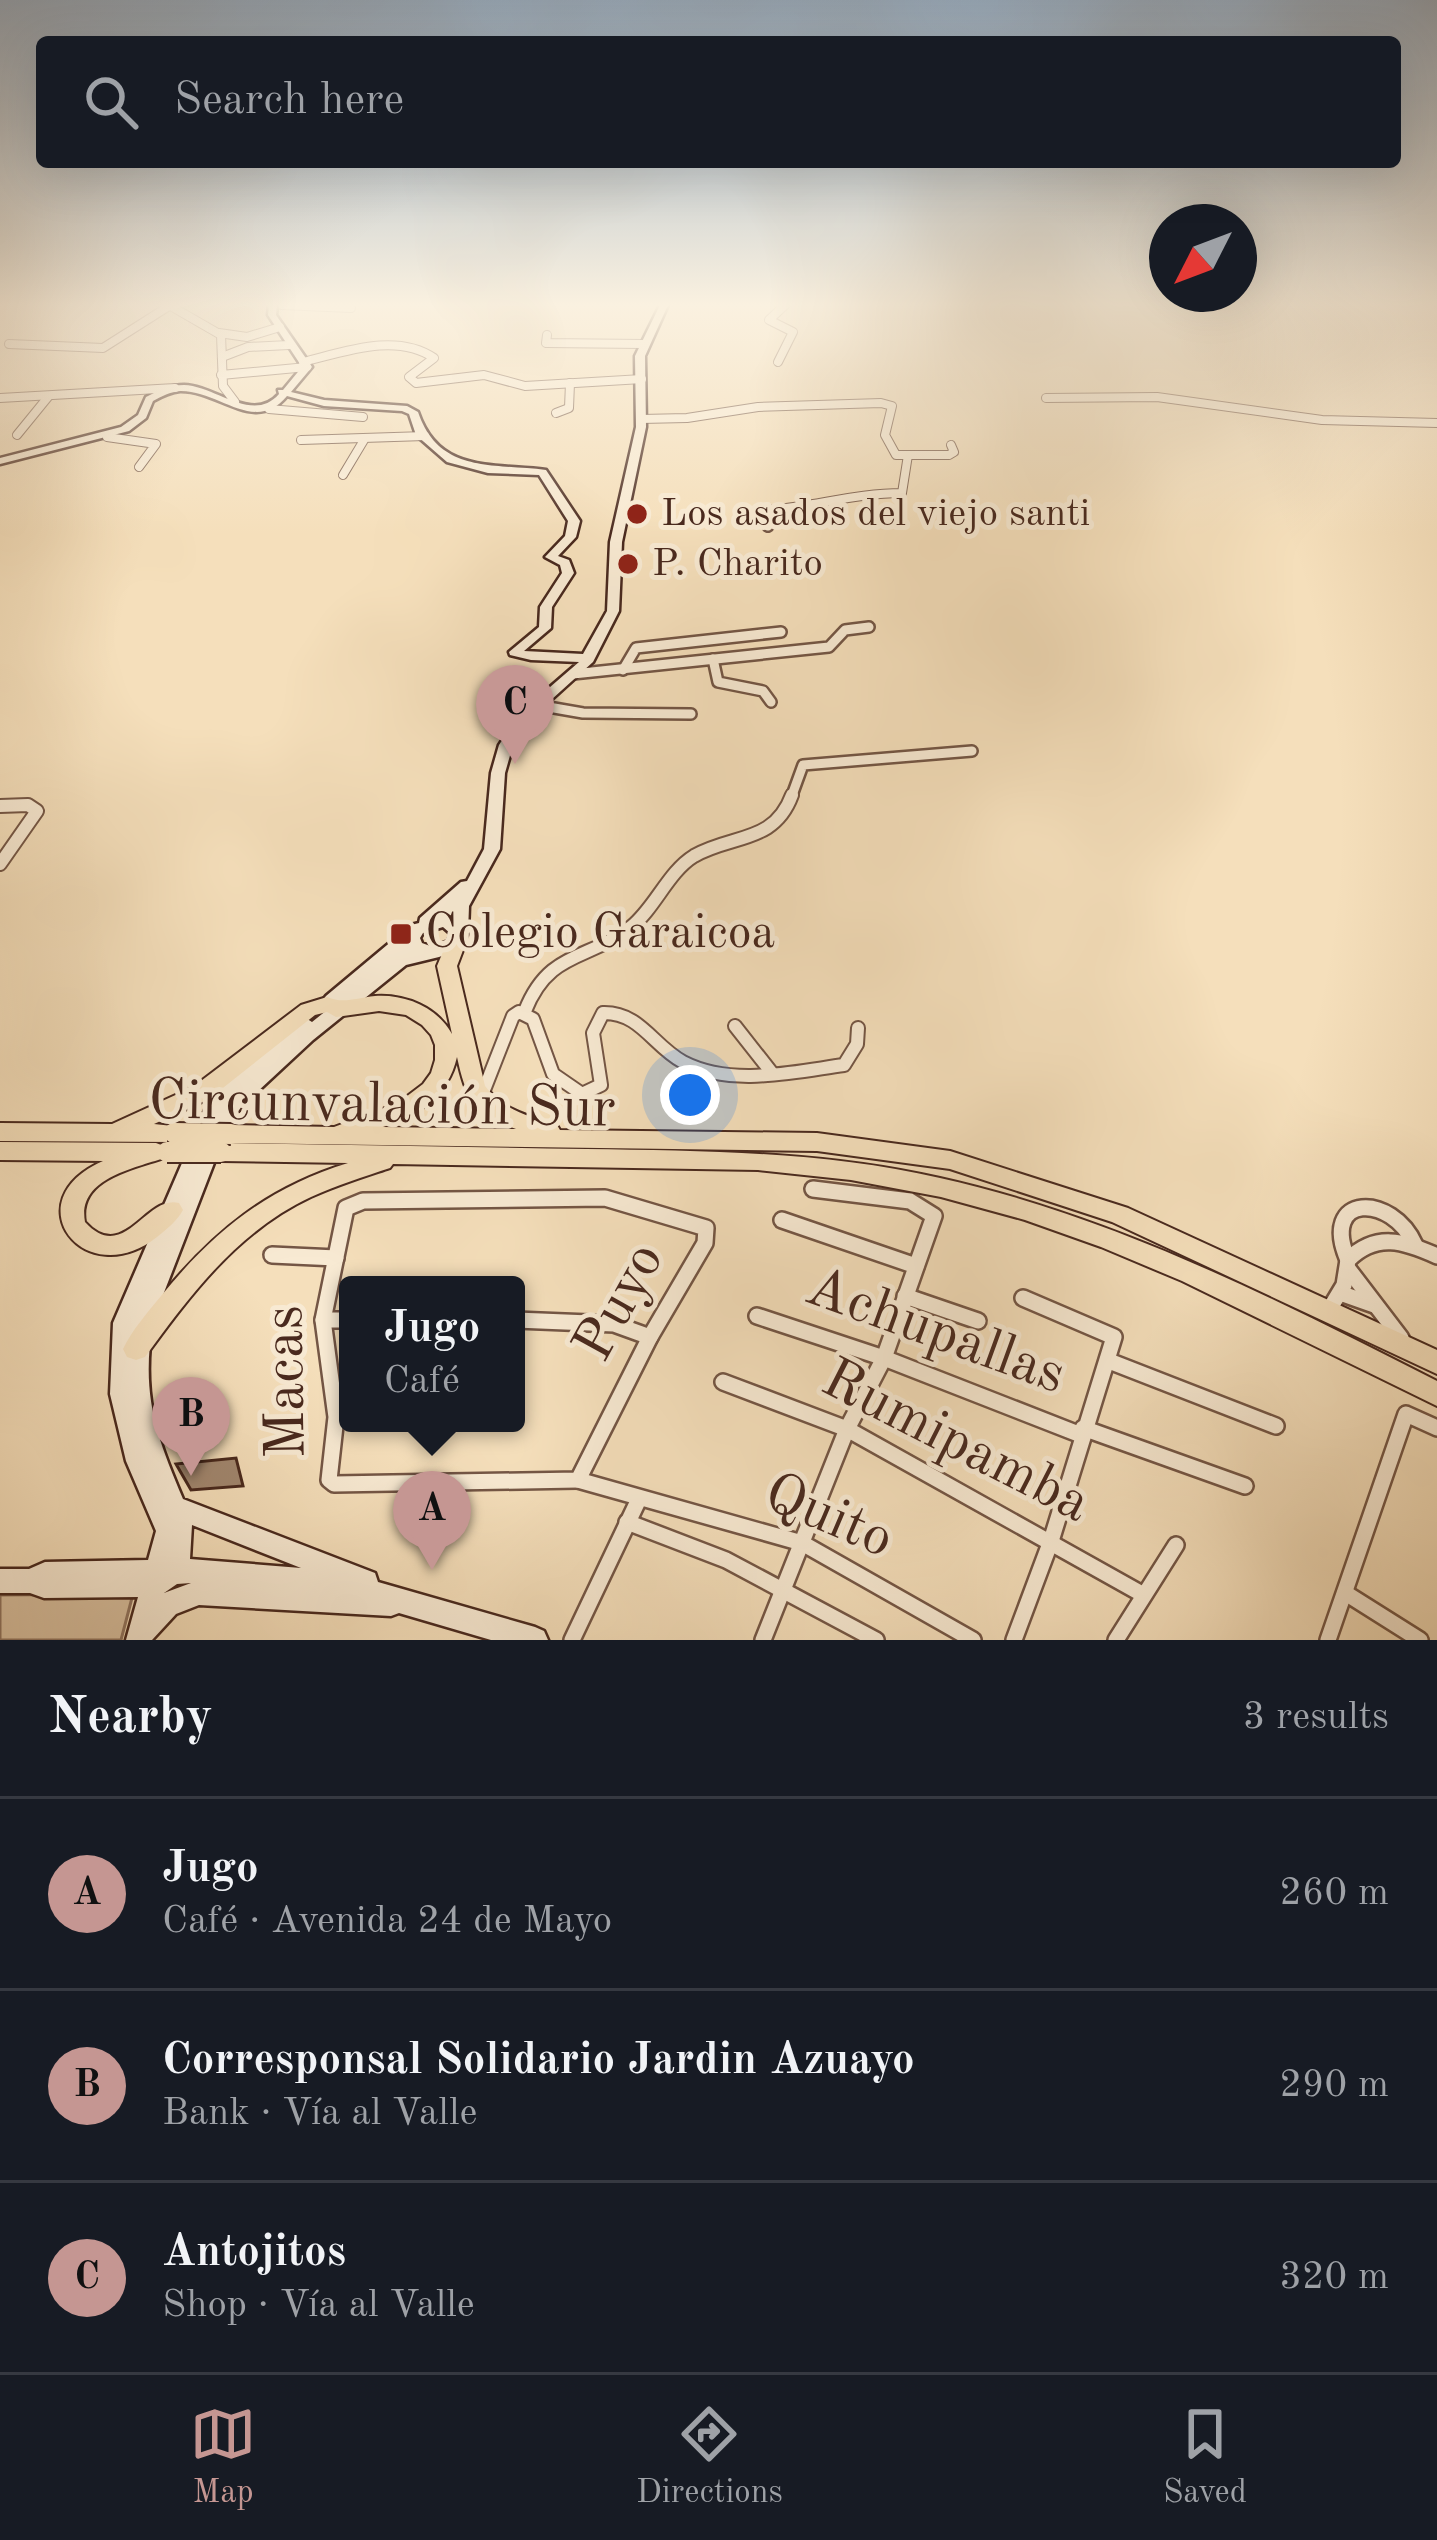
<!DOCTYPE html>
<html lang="en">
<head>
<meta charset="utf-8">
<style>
  :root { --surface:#171b24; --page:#242831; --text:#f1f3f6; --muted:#9ea1a6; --line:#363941; --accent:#c59692 }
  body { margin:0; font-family:"Old Standard TT",serif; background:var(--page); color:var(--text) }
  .compass { position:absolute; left:1149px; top:204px; width:108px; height:108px; border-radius:50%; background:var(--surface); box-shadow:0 12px 48px #0002; rotate:228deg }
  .you { position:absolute; left:690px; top:1095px; width:42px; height:42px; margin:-30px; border:9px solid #fff; border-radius:50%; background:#1a73e8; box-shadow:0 0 0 18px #1a73e833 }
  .badge { display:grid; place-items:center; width:78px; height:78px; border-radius:50%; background:var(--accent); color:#111; font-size:39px; font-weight:700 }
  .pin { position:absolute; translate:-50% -99px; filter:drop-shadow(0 3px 6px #0008) }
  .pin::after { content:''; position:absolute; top:63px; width:42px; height:36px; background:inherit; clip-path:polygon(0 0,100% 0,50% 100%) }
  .popup { position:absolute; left:339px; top:1276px; width:186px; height:156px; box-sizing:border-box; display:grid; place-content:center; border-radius:12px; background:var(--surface); filter:drop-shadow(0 3px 9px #0005); font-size:39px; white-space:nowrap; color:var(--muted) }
  .popup b { font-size:45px; color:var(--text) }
  .popup::after { content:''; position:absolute; left:50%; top:100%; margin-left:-24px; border:24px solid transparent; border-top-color:var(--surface) }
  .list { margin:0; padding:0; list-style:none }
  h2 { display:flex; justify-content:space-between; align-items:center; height:156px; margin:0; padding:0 48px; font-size:51px }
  h2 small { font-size:39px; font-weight:400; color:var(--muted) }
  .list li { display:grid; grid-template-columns:78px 1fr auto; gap:36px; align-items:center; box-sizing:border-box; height:192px; padding:0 48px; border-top:3px solid var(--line) }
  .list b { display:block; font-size:45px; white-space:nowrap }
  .list p { margin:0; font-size:39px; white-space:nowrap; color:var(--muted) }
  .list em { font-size:39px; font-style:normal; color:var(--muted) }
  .icon { flex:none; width:66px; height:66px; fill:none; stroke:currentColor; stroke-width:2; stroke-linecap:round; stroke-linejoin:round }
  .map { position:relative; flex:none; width:1437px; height:1640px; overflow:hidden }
  .search { position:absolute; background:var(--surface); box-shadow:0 12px 48px #0002; left:36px; right:36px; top:36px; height:132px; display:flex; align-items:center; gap:30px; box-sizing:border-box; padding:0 42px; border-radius:12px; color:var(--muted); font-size:45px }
  .sheet { height:732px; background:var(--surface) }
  nav { display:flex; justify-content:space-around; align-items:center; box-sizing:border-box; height:168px; border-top:3px solid var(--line); background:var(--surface); font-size:33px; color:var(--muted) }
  nav a { display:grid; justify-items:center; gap:6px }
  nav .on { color:var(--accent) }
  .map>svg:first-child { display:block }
</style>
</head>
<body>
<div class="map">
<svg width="1437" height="1640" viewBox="0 0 1437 1640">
  <rect width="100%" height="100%" fill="#f5dfbb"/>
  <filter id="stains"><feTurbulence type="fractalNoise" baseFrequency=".00167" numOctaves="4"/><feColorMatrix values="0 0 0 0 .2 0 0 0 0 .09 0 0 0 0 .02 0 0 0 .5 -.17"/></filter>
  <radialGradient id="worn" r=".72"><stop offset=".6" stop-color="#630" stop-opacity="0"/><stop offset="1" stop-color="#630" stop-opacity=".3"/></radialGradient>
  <polygon fill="#d8c0a0" stroke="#90745f" stroke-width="3" points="133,1594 121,1640 0,1640 0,1595"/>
  <polygon fill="#a28870" stroke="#49291e" stroke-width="3" points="236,1458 243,1486 191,1490 176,1464"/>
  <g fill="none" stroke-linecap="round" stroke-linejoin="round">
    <defs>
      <g id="street-far3">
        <polyline points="169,305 221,335 223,386 235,402"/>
        <polyline points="282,305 351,308"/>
        <polyline points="219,333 247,337 280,327"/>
        <polyline points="547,335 546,343 643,344"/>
        <polyline points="9,344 103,348 169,306"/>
        <polyline points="222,357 248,347 289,345"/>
        <path d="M303 362C344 352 396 332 434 358L409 377 416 383 484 375 525 386 642 379"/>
        <polyline points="778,362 793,332 769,320 785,305"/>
        <polyline points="221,375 307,367"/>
        <polyline points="0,398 175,388"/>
        <polyline points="1046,398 1157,397 1322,420 1437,423"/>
        <polyline points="269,409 363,417"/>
        <polyline points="556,413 569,408 570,383"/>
        <polyline points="641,419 687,418 758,407 881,403 892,406 885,435 896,455 949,455 954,452 951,445"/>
        <polyline points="17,435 48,397"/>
        <polyline points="107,437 156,444 139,467"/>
        <polyline points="301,440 425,436"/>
        <polyline points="343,475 364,440"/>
        <path d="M765 519 766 510C813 507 855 493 902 493L908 455"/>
      </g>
      <g id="street-far2">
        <polyline points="764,516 768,526"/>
        <polyline points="713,659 718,682 763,691 771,702"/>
        <polyline points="623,670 636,648 781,632"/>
        <polyline points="573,674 829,647 845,630 869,627"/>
        <polyline points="537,705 583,713 691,714"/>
        <polyline points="791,798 803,765 972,751"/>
      </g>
      <g id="street-far1">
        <polyline points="0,806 28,805 37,811 0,864"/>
        <path d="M525 1011C549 950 588 961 631 927 655 908 668 872 694 856 732 834 774 844 792 795"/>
        <polyline points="735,1026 772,1073"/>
        <path d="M482 1095 513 1016 519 1012 533 1019 553 1074 582 1094 601 1085 593 1033 603 1013C640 1012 653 1046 683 1062 731 1087 793 1072 844 1065L857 1044 858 1028"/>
      </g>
      <g id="street">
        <polygon points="605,1198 706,1228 705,1243 650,1337 578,1480 334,1484 329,1480 336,1417 323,1320 346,1208 363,1201"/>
        <polyline points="782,1220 916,1266"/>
        <polyline points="272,1255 336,1258"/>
        <path d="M1348 1260C1319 1193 1392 1193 1415 1245"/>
        <polyline points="1349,1270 1401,1338"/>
        <polyline points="1340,1293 1374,1305"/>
        <polyline points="905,1296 978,1321"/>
        <path d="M1329 1310 1344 1285 1348 1260C1376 1232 1404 1241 1437 1256"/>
        <polyline points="757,1316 884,1358 1081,1435"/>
        <polyline points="323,1320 348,1320"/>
        <polyline points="516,1320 614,1324 650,1337"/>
        <polyline points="1109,1361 1276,1426"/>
        <polyline points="723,1382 847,1429 1142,1594"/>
        <polyline points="1083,1428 1245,1486"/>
        <polyline points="578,1480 802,1543 973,1640"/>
        <polyline points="627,1522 726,1560 876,1640"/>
        <polyline points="1347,1594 1420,1640"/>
        <polyline points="572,1640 639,1499"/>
        <polyline points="763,1640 847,1429 884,1358 934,1216 910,1201 813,1189"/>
        <polyline points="1014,1640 1051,1541 1114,1337 1023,1298"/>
        <polyline points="1116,1640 1176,1545"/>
        <polyline points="1328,1640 1406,1414 1437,1428"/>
      </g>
      <path id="secondary" d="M269 305H277L276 315 312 367 291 392 324 400 407 406 418 412C439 474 493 463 546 470L580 521 576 537 558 556 569 560 574 573 552 607 551 628 524 651 583 654 607 611 610 542 636 427 635 356 660 305H668L645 356 646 427 622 542 619 611 593 662 530 719 513 745 505 773 500 849 469 906 468 933 463 945 461 949 439 957 406 965 313 1040 242 1106 229 1124 153 1321C141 1394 155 1433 183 1499L375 1573 378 1582 535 1627 544 1631 548 1640H491L399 1613 391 1616 199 1605 176 1614 152 1640H126L138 1597 44 1598 30 1593H0V1569H29L45 1562 148 1560 156 1531 126 1461 110 1394 113 1323 211 1096 298 1019 304 1017 312 1022 332 1006 326 1004 323 1000 326 996 411 925 419 923 420 918 461 882 467 881 484 849 491 773 499 745 520 713 579 662 531 660 510 655 509 652 539 627 540 607 562 573 560 565 545 557 565 536 568 521 539 475 488 473 447 462 416 435 409 414 402 411 324 406 287 396C255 435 219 390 180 391 170 392 162 396 153 401L146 418 129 431 0 464V458L121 427 138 415 146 397C158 391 170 385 184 385 216 386 253 424 279 394L278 390H283L302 367 268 315ZM443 927 451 934 448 941 433 947 422 943 420 938 423 933ZM192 1525 301 1568 190 1559ZM191 1583 164 1593 177 1584Z"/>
      <g id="highway">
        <path d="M455 938 462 940 465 945 457 966 485 1086C504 1111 529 1116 557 1125L560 1130 817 1133 950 1151 1128 1208 1437 1350V1374L1112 1222 950 1169 817 1151 231 1143 223 1140 220 1134 223 1128 231 1125 334 1127 398 1103 423 1084 431 1073 435 1060V1045L431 1035 422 1025 406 1015 379 1011 336 1017 327 1012 315 1015 209 1099 154 1124 182 1127 185 1133 182 1139 174 1142 0 1141V1123L112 1124 193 1087 301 1005 327 997C343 1004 356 998 375 996 405 994 437 1007 452 1034L437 966 448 940ZM457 1057C466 1098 474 1116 516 1129L383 1127C419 1115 448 1096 457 1057Z"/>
        <path d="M0 1142 156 1143 164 1146 167 1152 164 1158C132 1169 77 1179 85 1222 124 1265 146 1194 179 1203L183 1210C177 1221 167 1229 157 1237 85 1294 12 1201 103 1161L0 1160Z"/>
        <path d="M221 1143C343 1145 464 1147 586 1149 705 1151 823 1151 940 1178 1115 1217 1278 1300 1437 1381V1406L1182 1281 1101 1247 1025 1220 941 1197 851 1180 758 1170 393 1164 390 1168C363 1177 337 1185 311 1197 238 1231 191 1294 145 1357L136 1360 127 1357 123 1349C132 1330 148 1312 161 1296 214 1231 267 1188 348 1163L221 1161 213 1158 210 1152 213 1146Z"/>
      </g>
    </defs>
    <use href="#street-far3" stroke="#745645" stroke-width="10"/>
    <use href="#street-far2" stroke="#745645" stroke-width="14"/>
    <use href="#street-far1" stroke="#745645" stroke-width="16"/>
    <use href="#street" stroke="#745645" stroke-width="20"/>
    <use href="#secondary" stroke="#49291e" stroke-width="5"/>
    <use href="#highway" stroke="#49291e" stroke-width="4"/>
    <use href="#street-far3" stroke="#f8ead3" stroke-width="8"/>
    <use href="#street-far2" stroke="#f8ead3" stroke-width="9"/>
    <use href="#street-far1" stroke="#f8ead3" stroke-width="12"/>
    <use href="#street" stroke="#f8ead3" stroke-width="15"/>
    <use href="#secondary" fill="#f8ead3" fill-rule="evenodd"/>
    <use href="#highway" fill="#f5dfbb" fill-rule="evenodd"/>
    <defs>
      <g id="highway-bridge">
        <polyline points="174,1133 231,1134"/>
        <polyline points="167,1152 221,1152"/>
      </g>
    </defs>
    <use href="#highway-bridge" stroke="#49291e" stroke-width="24" stroke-linecap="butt"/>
    <use href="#highway-bridge" stroke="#f5dfbb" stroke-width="20"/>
  </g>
  <linearGradient id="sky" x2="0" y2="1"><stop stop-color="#96acc1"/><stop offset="0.57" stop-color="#faf1e0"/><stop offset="1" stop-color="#faf1e0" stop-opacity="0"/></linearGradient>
  <rect width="1437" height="535" fill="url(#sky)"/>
  <g fill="#8f2418" stroke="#f8ead3" stroke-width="4.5">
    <circle cx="637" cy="514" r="12"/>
    <circle cx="628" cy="564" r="12"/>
    <rect x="389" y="922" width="24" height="24" rx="6"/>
  </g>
  <g text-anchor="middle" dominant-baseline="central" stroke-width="10" stroke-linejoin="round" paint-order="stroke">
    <g font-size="39" fill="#49291e" stroke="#f8ead3" text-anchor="start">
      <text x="661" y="514">Los asados del viejo santi</text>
      <text x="652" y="564">P. Charito</text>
    </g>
    <g font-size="48" fill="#49291e" stroke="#f8ead3" text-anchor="start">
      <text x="425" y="934">Colegio Garaicoa</text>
    </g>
    <g font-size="57" fill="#49291e" stroke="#f8ead3">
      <text transform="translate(382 1107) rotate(1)">Circunvalación Sur</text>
      <text transform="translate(621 1303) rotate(-61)">Puyo</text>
      <text transform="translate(935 1333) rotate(20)">Achupallas</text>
      <text transform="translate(288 1382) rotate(-91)">Macas</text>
      <text transform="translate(955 1443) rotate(27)">Rumipamba</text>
      <text transform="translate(828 1518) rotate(23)">Quito</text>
    </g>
  </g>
  <rect width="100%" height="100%" filter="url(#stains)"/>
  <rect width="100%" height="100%" fill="url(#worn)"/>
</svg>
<svg class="compass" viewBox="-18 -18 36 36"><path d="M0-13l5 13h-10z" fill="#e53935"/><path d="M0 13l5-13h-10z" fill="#9ea1a6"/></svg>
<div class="you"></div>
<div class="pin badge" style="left:432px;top:1570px">A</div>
<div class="popup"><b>Jugo</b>Café</div>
<div class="pin badge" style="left:191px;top:1476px">B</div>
<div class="pin badge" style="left:515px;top:764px">C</div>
<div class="search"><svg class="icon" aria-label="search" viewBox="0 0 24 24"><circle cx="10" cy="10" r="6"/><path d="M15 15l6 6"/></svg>Search here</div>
</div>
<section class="sheet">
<h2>Nearby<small>3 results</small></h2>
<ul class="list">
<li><span class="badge">A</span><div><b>Jugo</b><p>Café · Avenida 24 de Mayo</p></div><em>260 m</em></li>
<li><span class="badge">B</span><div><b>Corresponsal Solidario Jardin Azuayo</b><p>Bank · Vía al Valle</p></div><em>290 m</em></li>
<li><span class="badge">C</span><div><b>Antojitos</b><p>Shop · Vía al Valle</p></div><em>320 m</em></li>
</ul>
</section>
<nav>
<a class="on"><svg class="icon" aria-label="map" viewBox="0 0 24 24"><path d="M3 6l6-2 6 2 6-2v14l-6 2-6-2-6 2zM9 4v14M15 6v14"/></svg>Map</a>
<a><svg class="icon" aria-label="directions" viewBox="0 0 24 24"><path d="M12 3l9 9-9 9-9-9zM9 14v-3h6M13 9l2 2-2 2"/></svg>Directions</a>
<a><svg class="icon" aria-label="saved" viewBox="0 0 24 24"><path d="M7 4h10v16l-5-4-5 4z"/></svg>Saved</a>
</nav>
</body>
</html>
